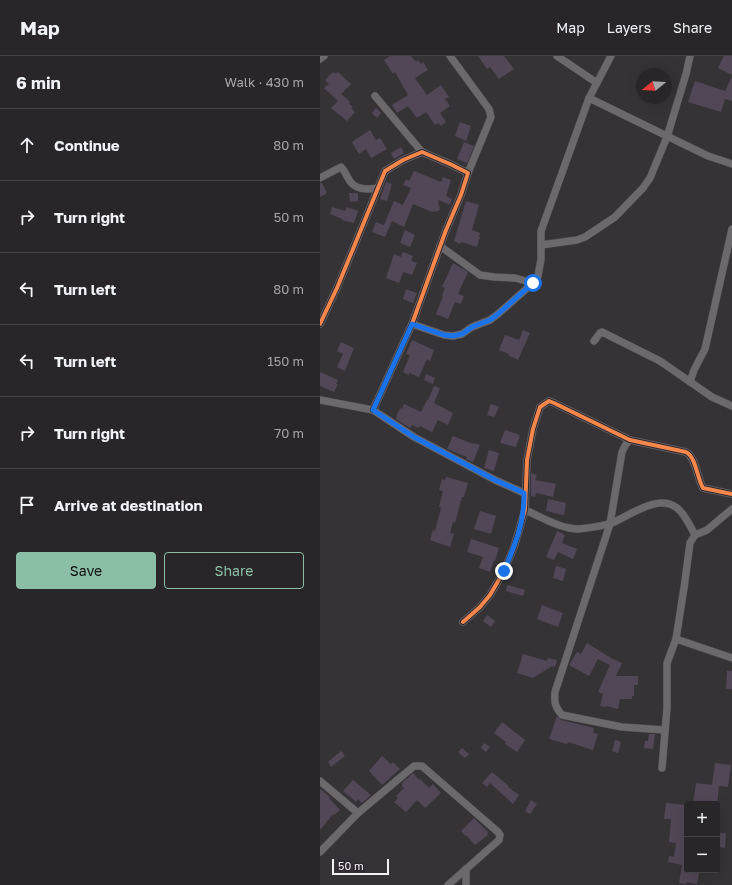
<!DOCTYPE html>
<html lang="en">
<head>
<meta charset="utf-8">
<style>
  :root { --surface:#282629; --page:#302e31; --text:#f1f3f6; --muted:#a5a5a8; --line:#444346; --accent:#8abfa5 }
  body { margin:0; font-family:"Golos Text",sans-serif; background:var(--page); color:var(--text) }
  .controls { position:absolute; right:12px; bottom:12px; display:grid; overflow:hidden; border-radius:4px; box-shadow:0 4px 16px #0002 }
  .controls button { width:36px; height:36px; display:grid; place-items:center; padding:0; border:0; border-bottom:1px solid var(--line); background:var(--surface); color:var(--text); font:20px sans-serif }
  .compass { position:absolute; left:316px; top:12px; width:36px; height:36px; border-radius:50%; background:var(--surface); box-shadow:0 4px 16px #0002; rotate:252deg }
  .scale { position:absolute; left:12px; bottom:10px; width:57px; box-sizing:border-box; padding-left:4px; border:2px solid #f4f1f5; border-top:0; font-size:11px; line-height:14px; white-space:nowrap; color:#f4f1f5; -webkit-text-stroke:3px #2c282e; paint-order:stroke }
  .stop { position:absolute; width:12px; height:12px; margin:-9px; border:3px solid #1a73e8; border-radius:50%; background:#fff }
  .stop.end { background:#1a73e8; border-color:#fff; box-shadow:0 1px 4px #0008 }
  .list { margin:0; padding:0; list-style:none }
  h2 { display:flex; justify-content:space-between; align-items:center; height:52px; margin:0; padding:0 16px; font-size:17px }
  h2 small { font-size:13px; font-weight:400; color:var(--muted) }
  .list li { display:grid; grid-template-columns:26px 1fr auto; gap:12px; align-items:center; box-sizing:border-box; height:72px; padding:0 16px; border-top:1px solid var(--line) }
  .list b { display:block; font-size:15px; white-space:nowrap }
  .list em { font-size:13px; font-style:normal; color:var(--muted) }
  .actions { display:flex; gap:8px; padding:12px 16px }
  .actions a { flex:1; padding:9px 0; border:1px solid var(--accent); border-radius:4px; text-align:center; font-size:14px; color:var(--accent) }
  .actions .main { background:var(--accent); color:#111 }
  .icon { flex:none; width:22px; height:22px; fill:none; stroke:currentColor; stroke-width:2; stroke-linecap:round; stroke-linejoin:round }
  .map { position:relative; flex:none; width:412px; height:829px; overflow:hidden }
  header { display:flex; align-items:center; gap:24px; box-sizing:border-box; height:56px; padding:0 20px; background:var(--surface); border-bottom:1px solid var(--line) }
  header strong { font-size:19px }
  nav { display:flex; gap:22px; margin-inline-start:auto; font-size:14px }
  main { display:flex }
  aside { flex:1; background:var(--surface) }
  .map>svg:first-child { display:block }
</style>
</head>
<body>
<header>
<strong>Map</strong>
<nav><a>Map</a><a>Layers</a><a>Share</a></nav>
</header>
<main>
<aside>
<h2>6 min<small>Walk · 430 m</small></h2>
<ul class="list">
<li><svg class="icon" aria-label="ahead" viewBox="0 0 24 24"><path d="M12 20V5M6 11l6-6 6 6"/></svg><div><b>Continue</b></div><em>80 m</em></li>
<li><svg class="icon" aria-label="right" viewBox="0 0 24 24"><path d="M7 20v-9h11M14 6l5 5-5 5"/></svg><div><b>Turn right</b></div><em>50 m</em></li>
<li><svg class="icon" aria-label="left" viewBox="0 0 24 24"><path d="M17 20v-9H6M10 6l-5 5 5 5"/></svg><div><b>Turn left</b></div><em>80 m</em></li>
<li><svg class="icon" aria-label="left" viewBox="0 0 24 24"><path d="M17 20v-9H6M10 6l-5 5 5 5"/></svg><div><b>Turn left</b></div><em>150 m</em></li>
<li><svg class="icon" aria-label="right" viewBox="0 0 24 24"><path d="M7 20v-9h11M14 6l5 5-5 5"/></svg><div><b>Turn right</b></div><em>70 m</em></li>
<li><svg class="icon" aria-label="arrive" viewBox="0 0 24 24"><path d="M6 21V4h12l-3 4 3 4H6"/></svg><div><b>Arrive at destination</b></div></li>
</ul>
<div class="actions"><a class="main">Save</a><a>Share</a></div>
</aside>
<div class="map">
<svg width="412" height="829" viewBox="0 0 412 829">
  <rect width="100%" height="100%" fill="#363337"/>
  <g fill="#524756">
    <polygon points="70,0 91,0 96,6 98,4 101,8 103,6 108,14 95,22 107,39 121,29 129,41 125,43 130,50 120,57 126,66 121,70 118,67 115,69 106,56 97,62 88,50 77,57 72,49 88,39 75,16 73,18 64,4"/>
    <polygon points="158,0 184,0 194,13 179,23 170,11 167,13"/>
    <polygon points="404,0 412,0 412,19 398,12"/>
    <polygon points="13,16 16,18 18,16 31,28 21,38 30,46 29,48 33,51 31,52 35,56 27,65 11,52 18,45 4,32 9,28 5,24"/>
    <polygon points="412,20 412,45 405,43 401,56 368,46 375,25 405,35"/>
    <polygon points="56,52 61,57 57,62 52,57"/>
    <polygon points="140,66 151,70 146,85 135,80"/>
    <polygon points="50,74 56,84 60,82 67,93 51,102 46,93 39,98 32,86"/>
    <polygon points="144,86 154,90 147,107 137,103"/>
    <polygon points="81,91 84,97 74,103 71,97"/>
    <polygon points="94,115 121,126 123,121 131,124 126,140 132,143 130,149 118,144 120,153 118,155 112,156 93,148 84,171 72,165 65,181 52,176 56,166 64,169 74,145 83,149 91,132 83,129 86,123 89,125"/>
    <polygon points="66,126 72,128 67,145 60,143"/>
    <polygon points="0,127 2,127 7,137 0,141"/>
    <polygon points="29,137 38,137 38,145 30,146"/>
    <polygon points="146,145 159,149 152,174 160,177 159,181 160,181 157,191 148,188 141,186 140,188 134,185"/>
    <polygon points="12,151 25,155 27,151 38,155 34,167 22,164 22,163 10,158"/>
    <polygon points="85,174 95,179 90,191 80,187"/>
    <polygon points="83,196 93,200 91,205 97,207 92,219 83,216 79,227 66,222 74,198 81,201"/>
    <polygon points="133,207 148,216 138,238 144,240 141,248 135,246 128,263 116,258 123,240 122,239 125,232 122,231"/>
    <polygon points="86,233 97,237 93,247 83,243"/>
    <polygon points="203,274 210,277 198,304 188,299 189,298 179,294 185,279 199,284"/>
    <polygon points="92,284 114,294 110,305 107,303 99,321 89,317 89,319 83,316 90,299 86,298"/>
    <polygon points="21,286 34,292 25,315 17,311 23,298 17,295"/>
    <polygon points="0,316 18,324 16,328 18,328 14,336 0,330"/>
    <polygon points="106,318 115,322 113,328 104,324"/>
    <polygon points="114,330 120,332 114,347 133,357 128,369 118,364 112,376 100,370 99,372 92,369 90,372 76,363 77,362 76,361 80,352 82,353 84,348 101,356 107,344 108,344"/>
    <polygon points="171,348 179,351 174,361 167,359"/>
    <polygon points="185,374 200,379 196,391 180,387"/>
    <polygon points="133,380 153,388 154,387 160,389 153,406 146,403 147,401 127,393"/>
    <polygon points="169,394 179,397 174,415 164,412"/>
    <polygon points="211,417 217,419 215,424 236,428 233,441 216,437 215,441 211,440"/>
    <polygon points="126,421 148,427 144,441 142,441 135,467 133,466 130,477 134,478 130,491 110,484 113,474 115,475 120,456 121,451 119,451 123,435 119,434 122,423 125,424"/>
    <polygon points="228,443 246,447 244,459 226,455"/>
    <polygon points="160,455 176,460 171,478 154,473"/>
    <polygon points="237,475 245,479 242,487 257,493 253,503 238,496 234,504 226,501"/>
    <polygon points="151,483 179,492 175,505 174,504 170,516 159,512 163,501 147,496"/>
    <polygon points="236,510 246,513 243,525 233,522"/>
    <polygon points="187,529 205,534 203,540 186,535"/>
    <polygon points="222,549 243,557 238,571 217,563"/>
    <polygon points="167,559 175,565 171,571 163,565"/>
    <polygon points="267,587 291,602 302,607 296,620 318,620 318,629 314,629 314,640 312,640 312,643 300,643 298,653 286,650 285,651 280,650 283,638 278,636 290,609 278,603 269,620 249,609 257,596 261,598"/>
    <polygon points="203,598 227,605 228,602 237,604 235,611 232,610 213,622 197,617"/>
    <polygon points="407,615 412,615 412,633 406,633"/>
    <polygon points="237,660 241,664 274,672 273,677 278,678 273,694 248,686 247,688 229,683"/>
    <polygon points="182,666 205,684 197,696 185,688 186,686 174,677"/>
    <polygon points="329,678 335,678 333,693 324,692 325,685 328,685"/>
    <polygon points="295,684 301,686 298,697 292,695"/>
    <polygon points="164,687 170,691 166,696 161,692"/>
    <polygon points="142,692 149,698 145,702 138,696"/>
    <polygon points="21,695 25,700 11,711 8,706"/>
    <polygon points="62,700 71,708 73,706 80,713 62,729 49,715"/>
    <polygon points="395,707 411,709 408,731 399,730 397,748 373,748 376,727 392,729"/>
    <polygon points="172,716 189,730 188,731 199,739 193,748 170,727 167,731 162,727"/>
    <polygon points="93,717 99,724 100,723 109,732 113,728 121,737 105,752 97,744 86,756 74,746 78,742 76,740 84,732 82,730 82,727"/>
    <polygon points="33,724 51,739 42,747 38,743 36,746 23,735"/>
    <polygon points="0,733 10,741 9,742 20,754 14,759 13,758 0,774"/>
    <polygon points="211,744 217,748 210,758 205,755"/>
    <polygon points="346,747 367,749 367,814 377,814 376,816 379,817 377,828 367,826 366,828 359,827 362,809 348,806 349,800 354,801 356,787 349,786 351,763 344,763"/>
    <polygon points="154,762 168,776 167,777 168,779 155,789 146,779 145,780 141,775"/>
    <polygon points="397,777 406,777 405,792 397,791"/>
  </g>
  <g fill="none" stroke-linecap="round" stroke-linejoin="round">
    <defs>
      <g id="minor">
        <polyline points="130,0 169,53 171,61 148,117"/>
        <polyline points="237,0 277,27"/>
        <polyline points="0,3 4,0"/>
        <polyline points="55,40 102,96"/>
        <polyline points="269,42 388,100 412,108"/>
        <path d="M0 122 21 111C25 115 25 117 28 122 34 134 46 134 58 132"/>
        <polyline points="221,189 257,184 265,181 295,161 323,132 330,122 347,81 366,18 370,0"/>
        <polyline points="120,190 160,219 174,221 195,222 213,227"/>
        <polyline points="0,268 17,232 65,115 83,104 102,96 130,108 148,117 141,139 126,174 92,268 53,354"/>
        <polyline points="92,268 124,279 133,280 142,278 152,271 170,264 178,258 213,227 218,220 221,203 221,175 269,42 291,0"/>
        <polyline points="274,285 280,277 282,276 340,305 392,341 412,350"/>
        <polyline points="370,326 374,314 385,293 412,173"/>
        <polyline points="0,344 53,354 94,381 175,424 204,437"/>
        <path d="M310 384 306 388 302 396 290 468 235 636C234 646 235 651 242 659L302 671 345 674"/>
        <path d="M205 454C222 461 240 473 259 473 267 472 284 470 292 467 309 460 338 437 357 452 365 458 370 470 375 479"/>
        <path d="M143 566 160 551 170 539 184 515 194 491 205 454 207 404 213 373 220 351 229 345 234 347 310 384 366 396C376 401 377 422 383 432L412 438"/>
        <polyline points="356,583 412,602"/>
        <polyline points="342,712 347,652 347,607 356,583 364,532 370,487 375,479 387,474 412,453"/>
        <polyline points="0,725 38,757"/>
        <polyline points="0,796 38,757 94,710 102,710 178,776 180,779 179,784 128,829"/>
        <polyline points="146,829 146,813"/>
      </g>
    </defs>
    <use href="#minor" stroke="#514f52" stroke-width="8"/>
    <use href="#minor" stroke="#6c696d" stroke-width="7"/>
    <defs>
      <g id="cycleway">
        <polyline points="0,268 17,232 65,115 83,104 102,96 130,108 148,117 141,139 126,174 92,268 53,354"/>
        <path d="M143 566 160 551 170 539 184 515 194 491 205 454 207 404 213 373 220 351 229 345 234 347 310 384 366 396C376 401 377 422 383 432L412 438"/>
      </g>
    </defs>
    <use href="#cycleway" stroke="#2c282e" stroke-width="6"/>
    <use href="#cycleway" stroke="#f5874c" stroke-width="4"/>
  </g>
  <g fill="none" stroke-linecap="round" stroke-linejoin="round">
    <path stroke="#1a73e8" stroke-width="5" d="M184 515C195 489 205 465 204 437L175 424 94 381 53 354 92 268 124 279 133 280 142 278 152 271 170 264 178 258 213 227"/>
  </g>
</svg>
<div class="controls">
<button>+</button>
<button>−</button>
</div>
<svg class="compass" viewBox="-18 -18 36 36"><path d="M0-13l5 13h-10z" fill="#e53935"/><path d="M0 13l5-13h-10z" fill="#a5a5a8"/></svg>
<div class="scale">50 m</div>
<div class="stop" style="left:213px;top:227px"></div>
<div class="stop end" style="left:184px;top:515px"></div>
</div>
</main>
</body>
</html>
